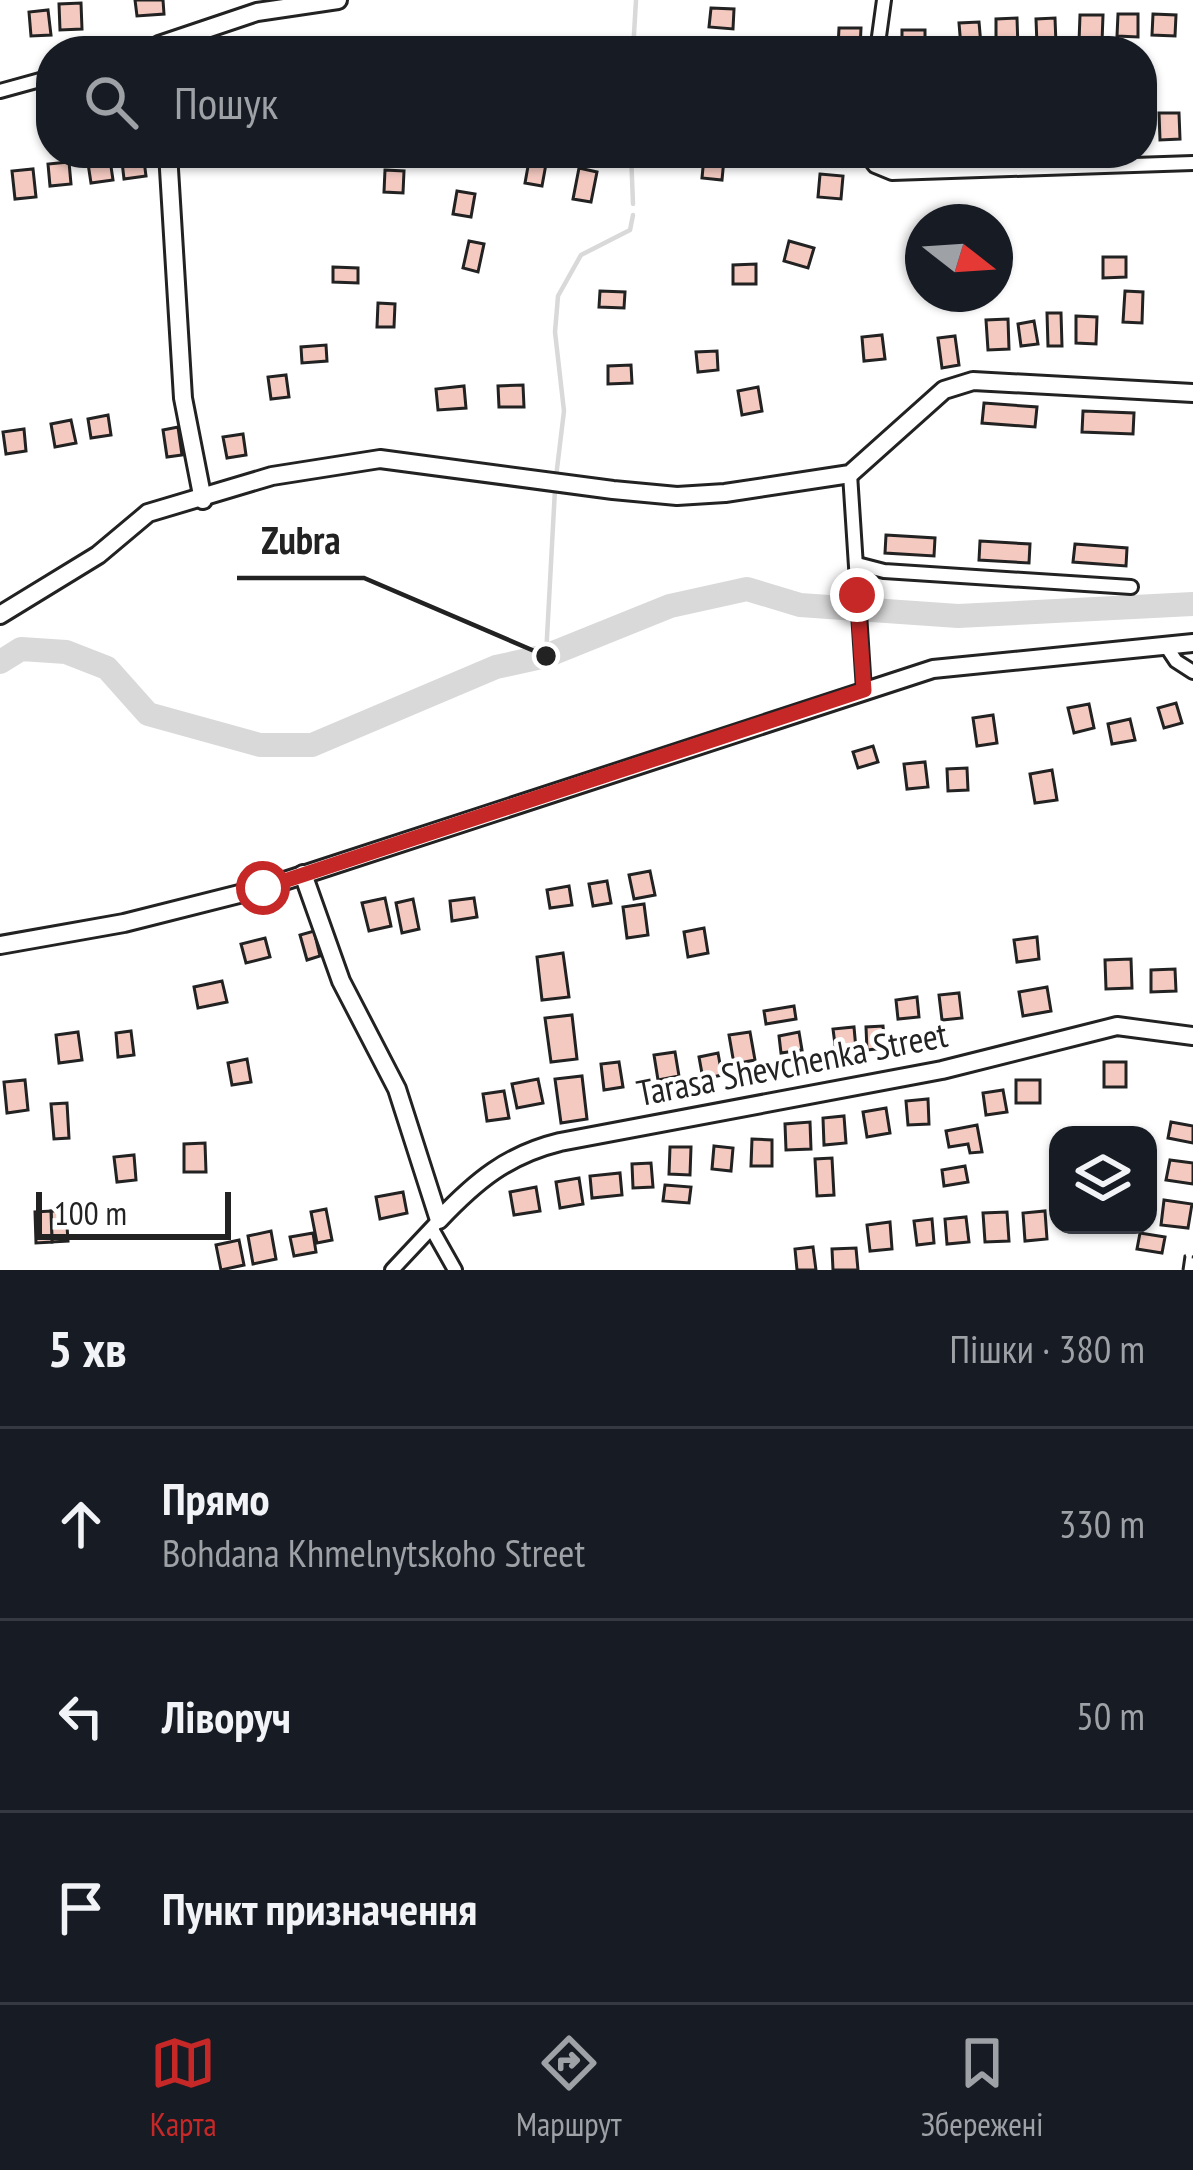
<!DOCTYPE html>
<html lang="uk">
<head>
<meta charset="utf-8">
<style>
  :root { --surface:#171b24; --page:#242831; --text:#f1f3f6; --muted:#9ea1a6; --line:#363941; --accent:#c62828 }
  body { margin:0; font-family:"PT Sans Narrow",sans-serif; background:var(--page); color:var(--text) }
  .controls { position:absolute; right:36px; bottom:36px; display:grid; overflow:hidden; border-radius:24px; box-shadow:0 3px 9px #0004 }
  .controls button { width:108px; height:108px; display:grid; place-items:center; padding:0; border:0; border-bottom:3px solid var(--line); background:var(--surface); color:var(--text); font:60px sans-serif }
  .compass { position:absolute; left:905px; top:204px; width:108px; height:108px; border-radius:50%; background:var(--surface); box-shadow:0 3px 9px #0004; rotate:107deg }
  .scale { position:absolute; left:36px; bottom:30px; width:195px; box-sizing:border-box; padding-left:12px; border:6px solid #222; border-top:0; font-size:33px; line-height:42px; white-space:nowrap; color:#222; -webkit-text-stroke:9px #fff; paint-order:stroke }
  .stop { position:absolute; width:36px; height:36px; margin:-27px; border:9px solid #c62828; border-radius:50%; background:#fff }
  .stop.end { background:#c62828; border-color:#fff; box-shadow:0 3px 12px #0008 }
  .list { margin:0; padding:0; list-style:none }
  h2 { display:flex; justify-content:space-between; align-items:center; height:156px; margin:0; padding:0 48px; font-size:51px }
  h2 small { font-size:39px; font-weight:400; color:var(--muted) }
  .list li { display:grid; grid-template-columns:78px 1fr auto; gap:36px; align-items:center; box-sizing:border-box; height:192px; padding:0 48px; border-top:3px solid var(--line) }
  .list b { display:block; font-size:45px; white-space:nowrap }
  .list p { margin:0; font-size:39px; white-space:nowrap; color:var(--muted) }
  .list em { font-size:39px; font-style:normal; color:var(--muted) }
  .icon { flex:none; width:66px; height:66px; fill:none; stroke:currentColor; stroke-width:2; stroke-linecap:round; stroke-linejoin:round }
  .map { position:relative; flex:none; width:1193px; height:1270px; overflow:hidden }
  .search { position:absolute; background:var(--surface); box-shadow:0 3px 9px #0004; left:36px; right:36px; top:36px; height:132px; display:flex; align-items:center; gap:30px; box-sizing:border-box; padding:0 42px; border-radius:48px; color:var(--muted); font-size:45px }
  .sheet { height:732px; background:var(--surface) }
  nav { display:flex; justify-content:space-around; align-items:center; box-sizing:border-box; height:168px; border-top:3px solid var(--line); background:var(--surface); font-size:33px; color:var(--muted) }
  nav a { display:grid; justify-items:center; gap:6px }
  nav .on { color:var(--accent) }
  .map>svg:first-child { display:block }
</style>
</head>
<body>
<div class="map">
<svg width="1193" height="1270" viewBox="0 0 1193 1270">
  <rect width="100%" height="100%" fill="#fff"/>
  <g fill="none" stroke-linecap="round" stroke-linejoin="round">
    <g stroke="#d9d9d9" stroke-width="4.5">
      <polyline points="633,51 636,0"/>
      <polyline points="631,153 633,204"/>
      <polyline points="556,477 564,411 555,332 558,296 581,255 630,230 633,215"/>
      <polyline points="546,656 555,489"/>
    </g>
    <polyline stroke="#d9d9d9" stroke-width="24" points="0,662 21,649 66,652 107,668 148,714 260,745 312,745 496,667 546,656 670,606 747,589 800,605 958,616 1193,604"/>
  </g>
  <g fill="#f3c9c0" stroke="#222" stroke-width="3">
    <polygon points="135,0 163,0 164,14 137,16"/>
    <polygon points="81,3 82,29 60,30 59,4"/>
    <polygon points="711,8 734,9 733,29 709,27"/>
    <polygon points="48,10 51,35 31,36 29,12"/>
    <polygon points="1118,14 1138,14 1138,37 1117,36"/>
    <polygon points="1153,14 1176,15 1175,36 1152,35"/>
    <polygon points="1080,15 1103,15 1102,42 1079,42"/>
    <polygon points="1017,18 1018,48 996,48 996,19"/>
    <polygon points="1055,18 1056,44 1037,45 1036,19"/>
    <polygon points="979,22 981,45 961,47 959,23"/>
    <polygon points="839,28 861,28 860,48 838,47"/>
    <rect x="902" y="30" width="23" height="21"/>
    <polygon points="1159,113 1179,113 1180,139 1160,140"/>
    <polygon points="109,153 113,180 91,183 87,157"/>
    <polygon points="121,153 143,153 146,176 124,179"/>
    <polygon points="704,157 724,159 722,180 702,178"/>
    <polygon points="529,161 546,164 542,186 525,183"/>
    <polygon points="69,162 71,184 50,186 48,164"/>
    <polygon points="579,168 597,172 591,202 573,199"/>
    <polygon points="33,169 36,197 15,199 12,171"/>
    <polygon points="385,170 404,171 403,193 384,192"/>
    <polygon points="820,174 843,176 841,199 818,197"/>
    <polygon points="457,191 475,194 471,217 453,214"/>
    <polygon points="469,241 484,244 478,272 463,268"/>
    <polygon points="789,241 814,248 808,268 784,261"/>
    <polygon points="1103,257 1126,257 1126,277 1103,278"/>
    <polygon points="756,264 756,284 733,284 733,265"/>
    <polygon points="333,267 358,268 358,283 333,282"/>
    <polygon points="600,291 625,292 624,308 599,307"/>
    <polygon points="1125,291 1143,292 1142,323 1123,322"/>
    <polygon points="378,303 395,304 394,327 377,327"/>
    <polygon points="1047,313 1061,313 1062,346 1048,346"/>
    <polygon points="1076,316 1097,317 1096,344 1076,343"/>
    <polygon points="1008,319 1009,349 988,350 986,320"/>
    <polygon points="1034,321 1038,344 1021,346 1018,324"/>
    <polygon points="882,335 885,359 864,361 862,337"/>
    <polygon points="955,336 959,365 942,368 938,338"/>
    <polygon points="326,345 327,361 302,363 301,347"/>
    <polygon points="717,351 718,370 698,372 696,352"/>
    <polygon points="631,365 632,383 608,384 608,366"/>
    <polygon points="286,375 289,397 271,399 268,377"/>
    <polygon points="523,385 524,407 499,407 498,386"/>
    <polygon points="464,386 466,408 438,410 436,389"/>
    <polygon points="758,387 762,411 742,415 738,391"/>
    <polygon points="984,403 1037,407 1035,427 982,423"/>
    <polygon points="1083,411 1134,413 1133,434 1082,432"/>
    <polygon points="108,415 111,435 91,438 88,419"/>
    <polygon points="71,420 76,443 55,447 51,424"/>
    <polygon points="178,427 182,455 167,457 163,430"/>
    <polygon points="24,429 26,451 6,454 3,432"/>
    <polygon points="243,434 246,455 227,458 223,437"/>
    <polygon points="886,535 935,538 934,556 885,553"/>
    <polygon points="980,541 1030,544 1029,563 979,560"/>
    <polygon points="1075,544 1127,548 1126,566 1073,562"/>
    <polygon points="1176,703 1182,723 1164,728 1158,708"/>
    <polygon points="1089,704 1094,728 1074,733 1068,708"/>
    <polygon points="993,715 997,743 977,746 973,718"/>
    <polygon points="1130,719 1135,740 1112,744 1108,724"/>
    <polygon points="873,746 878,762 858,768 853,752"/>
    <polygon points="925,762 928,787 907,789 904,764"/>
    <polygon points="967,768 968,790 948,791 947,769"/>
    <polygon points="1052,770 1057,800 1035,803 1030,774"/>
    <polygon points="650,871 655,895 634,899 629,875"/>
    <polygon points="607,881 611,903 593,906 589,884"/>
    <polygon points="569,886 572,905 550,908 547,890"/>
    <polygon points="385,898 391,926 369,931 362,903"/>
    <polygon points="474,898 477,917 452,921 450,901"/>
    <polygon points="413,899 419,929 402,933 396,903"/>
    <polygon points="644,904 648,935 627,938 623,907"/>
    <polygon points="704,928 708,953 688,957 684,932"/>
    <polygon points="314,931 320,956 307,960 300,935"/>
    <polygon points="1037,937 1039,959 1017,962 1014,940"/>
    <polygon points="265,938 270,957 246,963 241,944"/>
    <polygon points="563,953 569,997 542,1000 537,957"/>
    <polygon points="1131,959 1132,988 1106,989 1105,960"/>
    <polygon points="1175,969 1176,991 1151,992 1151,970"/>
    <polygon points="222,981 227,1002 198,1008 194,987"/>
    <polygon points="1047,987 1051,1011 1023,1016 1019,992"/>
    <polygon points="959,993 962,1018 942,1020 939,995"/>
    <polygon points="917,997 919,1017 898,1019 896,1000"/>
    <polygon points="794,1006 796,1019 766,1024 764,1011"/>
    <polygon points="572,1015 577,1059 551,1062 545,1018"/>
    <polygon points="883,1026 885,1048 867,1050 866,1027"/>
    <polygon points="854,1027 856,1049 836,1052 833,1029"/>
    <polygon points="131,1031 134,1055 118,1057 116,1033"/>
    <polygon points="78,1032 82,1060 59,1063 56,1035"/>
    <polygon points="750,1032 755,1060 734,1064 729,1035"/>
    <polygon points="799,1032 802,1050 781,1053 779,1036"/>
    <polygon points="675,1052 679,1076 658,1080 654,1055"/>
    <polygon points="718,1053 722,1075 703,1079 699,1057"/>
    <polygon points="247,1059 251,1082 232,1085 228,1063"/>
    <polygon points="619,1062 623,1087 604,1090 601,1064"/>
    <rect x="1104" y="1062" width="22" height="25"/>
    <polygon points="582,1076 587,1119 561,1123 555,1079"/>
    <polygon points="538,1079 543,1103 517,1108 512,1084"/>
    <polygon points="25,1080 28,1110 7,1113 4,1082"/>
    <rect x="1016" y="1080" width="24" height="23"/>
    <polygon points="1003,1090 1007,1112 986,1115 983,1093"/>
    <polygon points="504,1091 509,1118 487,1121 483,1094"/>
    <polygon points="928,1099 929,1124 908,1125 906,1101"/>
    <polygon points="67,1103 69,1138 54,1139 51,1104"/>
    <polygon points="886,1108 890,1133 867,1137 863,1112"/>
    <polygon points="844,1116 846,1143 824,1145 823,1118"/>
    <polygon points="810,1122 811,1149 786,1150 785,1124"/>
    <polygon points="1171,1122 1193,1126 1193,1143 1168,1138"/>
    <polygon points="977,1125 982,1152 970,1153 968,1144 949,1147 946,1131"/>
    <polygon points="752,1139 772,1140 772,1166 751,1166"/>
    <polygon points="205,1143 206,1172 184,1172 184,1144"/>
    <polygon points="714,1146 733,1148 731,1171 712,1169"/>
    <polygon points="670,1147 691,1147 690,1175 669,1174"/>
    <polygon points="134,1155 136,1180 117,1182 114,1157"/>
    <polygon points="832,1158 834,1195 817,1196 815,1159"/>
    <polygon points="1170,1160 1193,1163 1193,1184 1166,1180"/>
    <polygon points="651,1163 653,1187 633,1188 632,1164"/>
    <polygon points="965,1166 968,1182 944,1186 942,1170"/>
    <polygon points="620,1173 622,1195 592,1198 590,1176"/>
    <polygon points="579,1178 583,1204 560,1208 556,1182"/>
    <polygon points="665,1185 691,1187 689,1203 663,1201"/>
    <polygon points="536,1187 540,1211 514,1215 510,1192"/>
    <polygon points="403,1192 407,1213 380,1219 376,1197"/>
    <polygon points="1164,1200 1192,1204 1188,1228 1161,1225"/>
    <polygon points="326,1209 332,1240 317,1243 311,1212"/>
    <polygon points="51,1211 66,1211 68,1241 52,1242"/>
    <polygon points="51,1211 52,1242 36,1243 35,1212"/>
    <polygon points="1045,1211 1047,1239 1025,1241 1023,1213"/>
    <polygon points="1007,1212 1009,1241 985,1242 983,1213"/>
    <polygon points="966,1217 969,1242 947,1244 945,1219"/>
    <polygon points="932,1219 934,1243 917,1245 914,1221"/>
    <polygon points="890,1222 892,1249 870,1251 867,1225"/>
    <polygon points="271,1231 276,1259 253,1264 248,1236"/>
    <polygon points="313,1233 316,1252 294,1256 290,1237"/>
    <polygon points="1140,1233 1165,1237 1162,1253 1137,1249"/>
    <polygon points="239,1240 244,1265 221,1270 216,1245"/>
    <polygon points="813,1247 816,1270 797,1270 795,1249"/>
    <polygon points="856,1248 858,1270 833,1270 832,1249"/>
  </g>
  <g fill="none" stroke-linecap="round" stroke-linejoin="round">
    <defs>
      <g id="street">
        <polyline points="877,51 884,0"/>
        <polyline points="0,91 51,77"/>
        <polyline points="865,153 875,166 892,173 1193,163"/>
        <polyline points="850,474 864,690"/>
        <polyline points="857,564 884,571 1131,587"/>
        <polyline points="1166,646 1176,661 1193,672"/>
        <polyline points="433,1231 455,1270"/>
        <polyline points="392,1270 439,1220"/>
      </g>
      <g id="secondary">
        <polyline points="160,51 159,45 257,12 338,0"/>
        <polyline points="168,153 183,398 203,500"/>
        <polyline points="0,615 98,555 148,513 272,476 380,459 613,490 677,496 725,493 850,474 944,390 973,381 1193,393"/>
        <path d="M303 874 341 981 397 1089 439 1220C476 1181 507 1155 560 1142L942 1070 1117 1026 1193 1036"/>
        <polyline points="0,945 124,923 263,888 933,669 1193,643"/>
      </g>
    </defs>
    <use href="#street" stroke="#222" stroke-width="18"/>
    <use href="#secondary" stroke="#222" stroke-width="22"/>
    <use href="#street" stroke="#fff" stroke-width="12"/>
    <use href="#secondary" stroke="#fff" stroke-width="16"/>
    <polyline stroke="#222" stroke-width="3" stroke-dasharray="15 6" stroke-linecap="butt" points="1183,1270 1185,1256 1193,1257"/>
  </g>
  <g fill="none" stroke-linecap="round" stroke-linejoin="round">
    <polyline stroke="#c62828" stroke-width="15" points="263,888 864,690 857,595"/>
  </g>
  <g text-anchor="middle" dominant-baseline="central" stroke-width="9" stroke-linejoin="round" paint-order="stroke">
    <g font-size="36" fill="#222" stroke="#fff">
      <text transform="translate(792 1063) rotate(-11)">Tarasa Shevchenka Street</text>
    </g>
  </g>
  <path fill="none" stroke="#222" stroke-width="4.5" d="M546 656L364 578H237"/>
  <circle fill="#222" stroke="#fff" stroke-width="4.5" cx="546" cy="656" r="12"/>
  <g font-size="39" text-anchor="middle" font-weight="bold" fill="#222" stroke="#fff" stroke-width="9" stroke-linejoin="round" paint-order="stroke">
    <text x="301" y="554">Zubra</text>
  </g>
</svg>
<div class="controls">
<button><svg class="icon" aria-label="layers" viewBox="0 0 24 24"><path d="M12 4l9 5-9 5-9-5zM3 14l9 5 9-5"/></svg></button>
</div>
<svg class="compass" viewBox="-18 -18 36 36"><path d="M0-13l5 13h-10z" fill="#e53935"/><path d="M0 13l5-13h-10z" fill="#9ea1a6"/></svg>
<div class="scale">100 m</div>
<div class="stop" style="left:263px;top:888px"></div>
<div class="stop end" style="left:857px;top:595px"></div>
<div class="search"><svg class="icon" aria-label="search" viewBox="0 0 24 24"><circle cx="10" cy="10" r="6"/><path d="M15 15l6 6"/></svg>Пошук</div>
</div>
<section class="sheet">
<h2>5 хв<small>Пішки · 380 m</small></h2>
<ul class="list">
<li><svg class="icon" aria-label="ahead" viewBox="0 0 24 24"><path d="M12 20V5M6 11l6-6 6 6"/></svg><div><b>Прямо</b><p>Bohdana Khmelnytskoho Street</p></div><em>330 m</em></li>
<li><svg class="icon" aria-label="left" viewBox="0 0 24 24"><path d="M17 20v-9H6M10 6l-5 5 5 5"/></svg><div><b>Ліворуч</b></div><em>50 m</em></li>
<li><svg class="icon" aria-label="arrive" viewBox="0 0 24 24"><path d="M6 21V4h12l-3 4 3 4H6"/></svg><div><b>Пункт призначення</b></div></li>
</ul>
</section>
<nav>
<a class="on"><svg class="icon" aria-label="map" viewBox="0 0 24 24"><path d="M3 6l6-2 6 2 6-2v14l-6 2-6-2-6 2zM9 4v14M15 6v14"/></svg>Карта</a>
<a><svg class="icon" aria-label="directions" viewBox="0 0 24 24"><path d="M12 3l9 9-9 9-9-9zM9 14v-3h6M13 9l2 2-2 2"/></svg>Маршрут</a>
<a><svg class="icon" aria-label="saved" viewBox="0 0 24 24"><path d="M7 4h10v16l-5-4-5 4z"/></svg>Збережені</a>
</nav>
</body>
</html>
